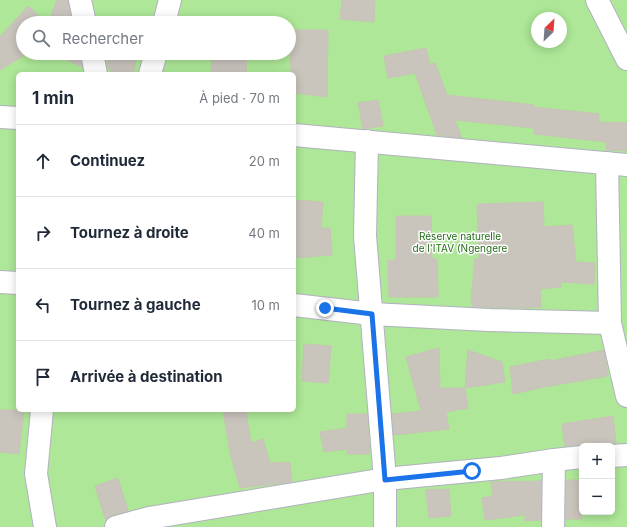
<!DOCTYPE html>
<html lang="fr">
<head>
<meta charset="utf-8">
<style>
  :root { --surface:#fff; --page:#f6f6f7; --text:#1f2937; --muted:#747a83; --line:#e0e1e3 }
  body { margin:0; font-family:Inter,sans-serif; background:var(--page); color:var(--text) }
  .controls { position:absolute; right:12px; bottom:12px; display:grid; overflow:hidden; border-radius:6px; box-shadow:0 2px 10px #0003 }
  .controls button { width:36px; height:36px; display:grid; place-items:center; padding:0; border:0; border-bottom:1px solid var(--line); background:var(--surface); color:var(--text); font:20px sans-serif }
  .compass { position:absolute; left:531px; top:12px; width:36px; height:36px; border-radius:50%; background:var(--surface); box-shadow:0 2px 10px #0003; rotate:25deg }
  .stop { position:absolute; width:12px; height:12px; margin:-9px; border:3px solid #1a73e8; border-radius:50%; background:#fff }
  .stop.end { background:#1a73e8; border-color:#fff; box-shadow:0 1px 4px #0008 }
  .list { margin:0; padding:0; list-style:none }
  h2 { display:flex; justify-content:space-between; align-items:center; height:52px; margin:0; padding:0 16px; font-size:17px }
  h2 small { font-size:13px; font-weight:400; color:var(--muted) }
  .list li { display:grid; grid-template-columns:26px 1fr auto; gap:12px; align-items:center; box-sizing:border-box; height:72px; padding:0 16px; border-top:1px solid var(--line) }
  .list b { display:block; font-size:15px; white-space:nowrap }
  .list em { font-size:13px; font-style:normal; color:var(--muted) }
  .icon { flex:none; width:22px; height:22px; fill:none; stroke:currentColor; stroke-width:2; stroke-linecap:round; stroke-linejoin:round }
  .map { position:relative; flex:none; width:627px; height:527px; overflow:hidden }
  .search { position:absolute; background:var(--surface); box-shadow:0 2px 10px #0003; left:16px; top:16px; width:280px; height:44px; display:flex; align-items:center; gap:10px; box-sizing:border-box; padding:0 14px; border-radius:22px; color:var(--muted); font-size:15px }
  .panel { position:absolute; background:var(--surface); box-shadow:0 2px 10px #0003; left:16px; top:72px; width:280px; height:340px; border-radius:6px }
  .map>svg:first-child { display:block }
</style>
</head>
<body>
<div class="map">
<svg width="627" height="527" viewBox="0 0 627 527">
  <rect width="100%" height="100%" fill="#eee7dd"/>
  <path fill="#ade797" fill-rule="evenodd" d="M0 0H627V527H0ZM537 18H561V42H537ZM23 23H289V53H23ZM18 74H294V410H18ZM582 446H612V512H582Z"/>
  <g fill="#c9c4bc" stroke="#c9c4b6">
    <polygon points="57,0 68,0 71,19 70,23 48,23"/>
    <polygon points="342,0 375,0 374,22 340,19"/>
    <polygon points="28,6 47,23 23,23 23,56 0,70 0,37"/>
    <polygon points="290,30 328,30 327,97 294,93 294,74 291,74"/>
    <polygon points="426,48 430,65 435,63 447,95 534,105 534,107 599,114 598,122 627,123 627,151 606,150 606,142 534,134 534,128 455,120 462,138 437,135 415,73 388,78 384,56"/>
    <polygon points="52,53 80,53 82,67"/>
    <polygon points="109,53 138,53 133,74 112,74 107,64"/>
    <polygon points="212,53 247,53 246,74 211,74"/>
    <polygon points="378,100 383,126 363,129 358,103"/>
    <polygon points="294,200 323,202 321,228 330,228 332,255 294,258"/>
    <polygon points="543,202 544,227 572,225 576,262 595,263 594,284 561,282 561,287 540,289 541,307 526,308 473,307 471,300 475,259 479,259 477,204"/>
    <polygon points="396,216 431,216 432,259 437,259 438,297 389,297 388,260 396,260"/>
    <polygon points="304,344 331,346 328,383 302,381"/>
    <polygon points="439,348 440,388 465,388 468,408 446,412 449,429 394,435 392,414 421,411 406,357"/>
    <polygon points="468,350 502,362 505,382 465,388"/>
    <polygon points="604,350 606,362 608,376 544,387 513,394 510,367 550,359 550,361"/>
    <polygon points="0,410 24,410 19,454 0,452"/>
    <polygon points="223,410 246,410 251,443 263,439 270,463 290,462 292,482 276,484 240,488 230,453"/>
    <polygon points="347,414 367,414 370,454 347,454 347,449 324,452 320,432 347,428"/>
    <polygon points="613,416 616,443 611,444 605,446 588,446 581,445 565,446 562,424"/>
    <polygon points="118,478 128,511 112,515 107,518 106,521 95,486"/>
    <rect x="566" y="480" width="16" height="39"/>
    <polygon points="541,481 541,520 525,521 525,515 485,520 482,498 493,496 491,482"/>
    <polygon points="449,489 451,516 429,518 426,490"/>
  </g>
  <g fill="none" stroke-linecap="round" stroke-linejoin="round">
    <defs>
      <g id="minor">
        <polyline points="80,0 85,23"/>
        <polyline points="597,0 627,59"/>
        <polyline points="164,23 170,0"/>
        <polyline points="92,53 96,74"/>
        <polyline points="150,74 156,53"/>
        <polyline points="0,117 18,118"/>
        <polyline points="294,135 627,165"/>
        <polyline points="367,141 365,236 385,479 385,527"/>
        <polyline points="607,163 610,323 627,396"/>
        <polyline points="0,282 18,283"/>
        <polyline points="294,305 372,314 489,320 610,323"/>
        <polyline points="42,410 36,474 45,527"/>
        <polyline points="612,456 627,455"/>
        <polyline points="116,527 149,518 385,479 501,468 554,460 582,457"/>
        <polyline points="553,527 554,460"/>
      </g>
    </defs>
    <use href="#minor" stroke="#b1b2c0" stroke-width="24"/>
    <use href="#minor" stroke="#fff" stroke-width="22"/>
  </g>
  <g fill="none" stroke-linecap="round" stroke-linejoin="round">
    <polyline stroke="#1a73e8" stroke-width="5" points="325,308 372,314 385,480 472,471"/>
  </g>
  <g text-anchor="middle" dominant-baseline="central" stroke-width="3" stroke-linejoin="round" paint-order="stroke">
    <g font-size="10" fill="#236d17" stroke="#fff">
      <text x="460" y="236">Réserve naturelle<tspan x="460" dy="12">de l'ITAV (Ngengere</tspan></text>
    </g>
  </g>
</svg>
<div class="controls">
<button>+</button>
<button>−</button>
</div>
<svg class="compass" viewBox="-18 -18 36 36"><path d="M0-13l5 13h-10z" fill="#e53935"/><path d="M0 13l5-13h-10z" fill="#747a83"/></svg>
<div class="stop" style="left:472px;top:471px"></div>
<div class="stop end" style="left:325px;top:308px"></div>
<div class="search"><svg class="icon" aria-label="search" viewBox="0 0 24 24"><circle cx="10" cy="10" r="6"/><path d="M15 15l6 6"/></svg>Rechercher</div>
<section class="panel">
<h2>1 min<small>À pied · 70 m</small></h2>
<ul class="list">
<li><svg class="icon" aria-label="ahead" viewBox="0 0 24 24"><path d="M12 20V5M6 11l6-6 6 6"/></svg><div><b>Continuez</b></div><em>20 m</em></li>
<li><svg class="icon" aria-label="right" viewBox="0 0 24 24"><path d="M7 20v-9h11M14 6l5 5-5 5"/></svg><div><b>Tournez à droite</b></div><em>40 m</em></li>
<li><svg class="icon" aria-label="left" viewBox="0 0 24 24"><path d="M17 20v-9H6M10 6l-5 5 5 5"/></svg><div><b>Tournez à gauche</b></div><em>10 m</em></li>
<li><svg class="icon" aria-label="arrive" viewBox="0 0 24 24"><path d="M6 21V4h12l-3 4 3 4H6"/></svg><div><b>Arrivée à destination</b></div></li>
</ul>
</section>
</div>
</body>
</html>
